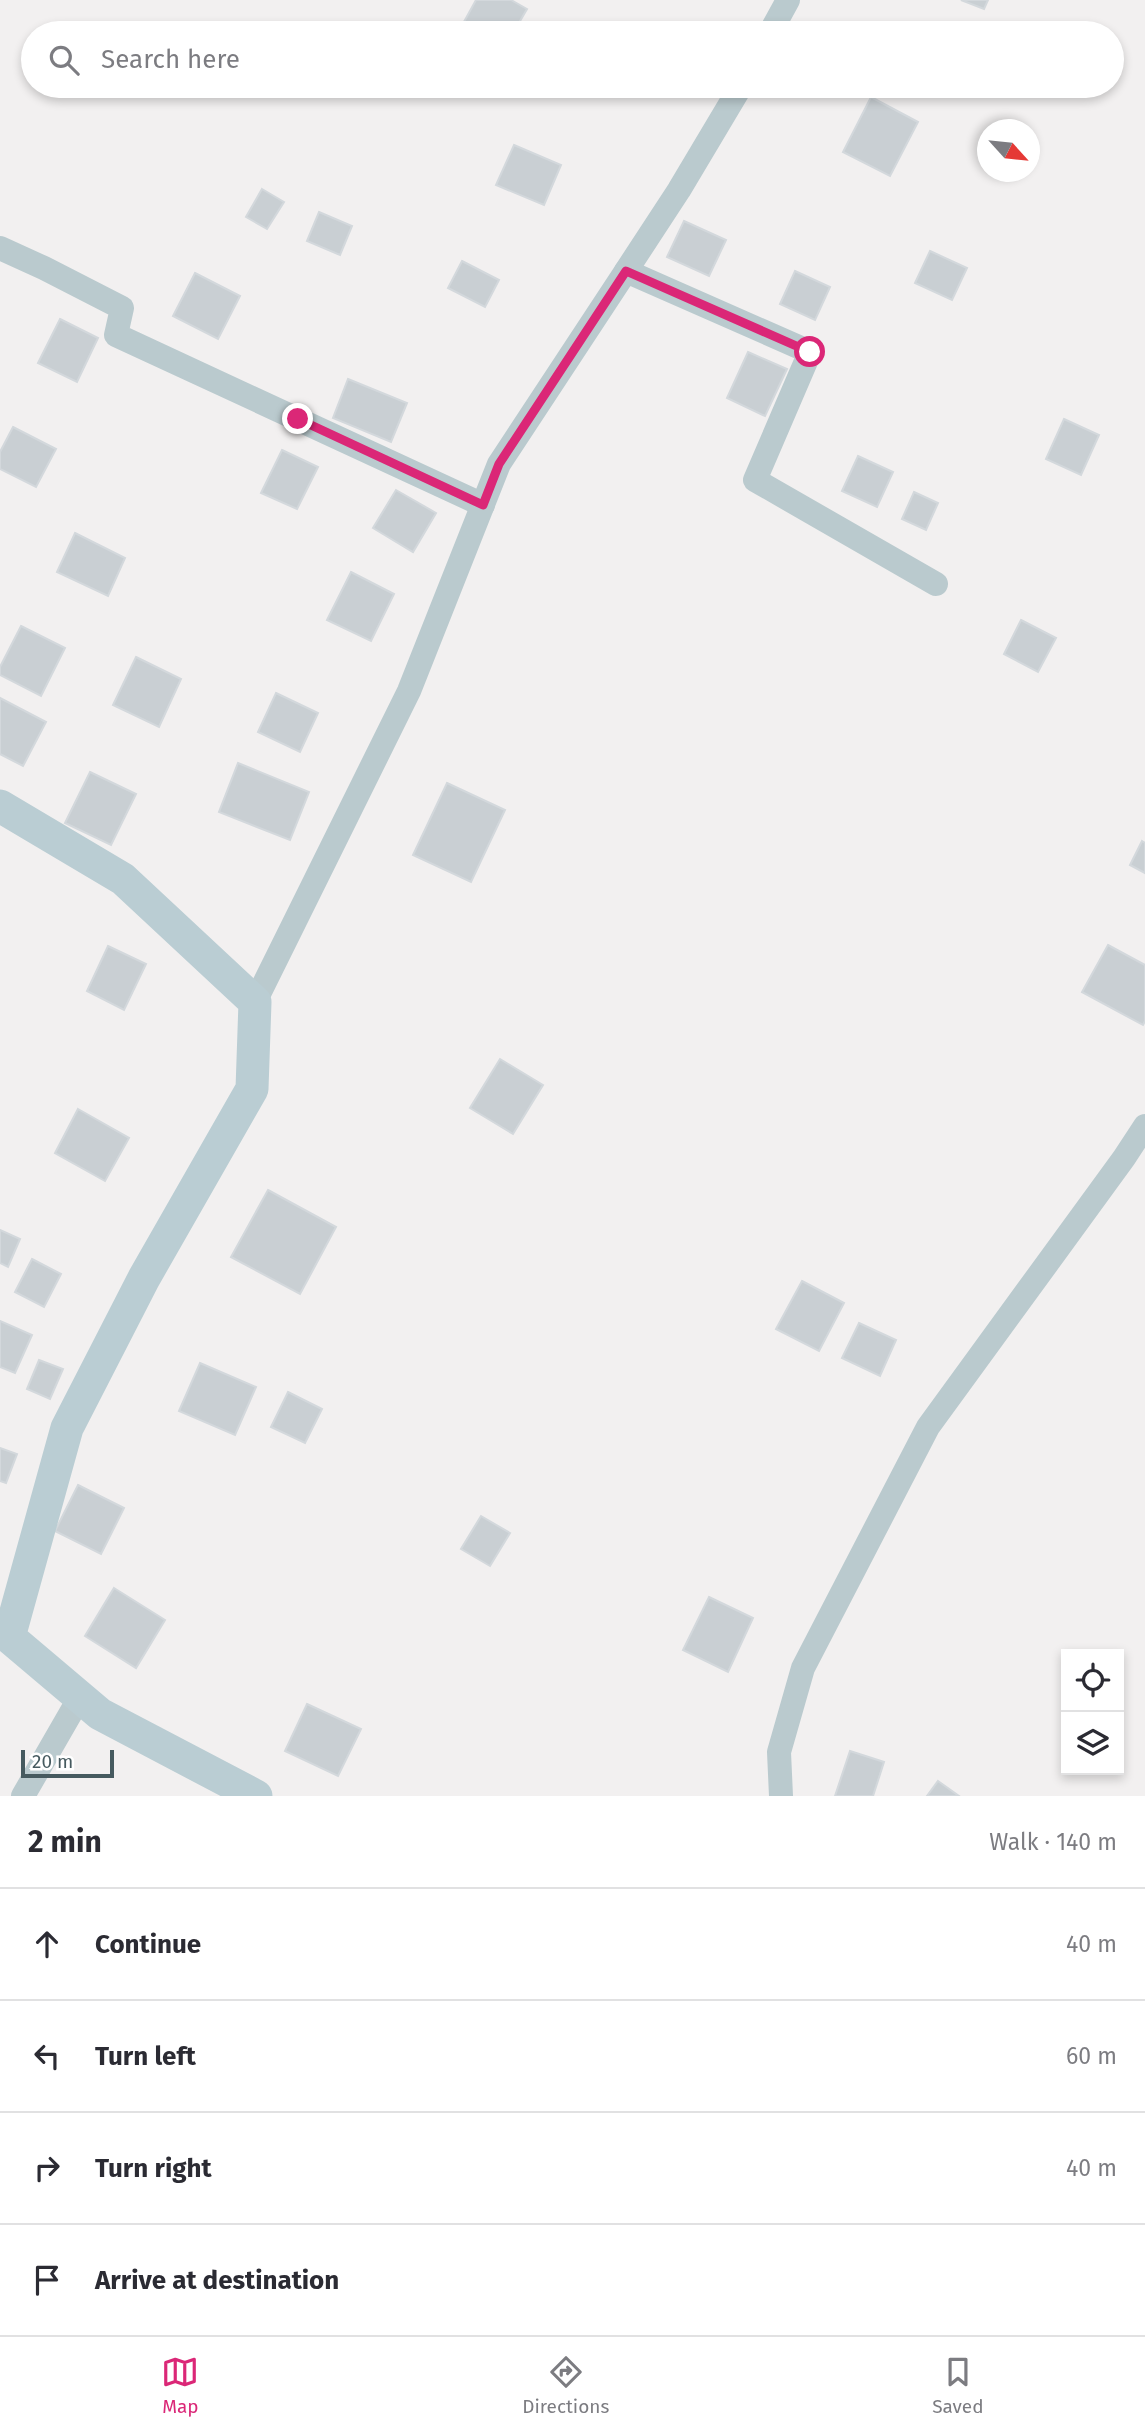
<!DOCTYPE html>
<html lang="en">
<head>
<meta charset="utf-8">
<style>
  :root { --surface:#fff; --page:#f2f2f3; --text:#2b2b33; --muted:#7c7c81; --line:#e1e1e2; --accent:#db2777 }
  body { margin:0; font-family:"Fira Sans",sans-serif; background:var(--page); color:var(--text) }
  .controls { position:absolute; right:21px; bottom:21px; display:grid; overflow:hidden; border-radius:0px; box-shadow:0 4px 10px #0003 }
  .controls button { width:63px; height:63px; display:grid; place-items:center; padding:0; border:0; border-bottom:2px solid var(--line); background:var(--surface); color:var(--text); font:35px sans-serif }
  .compass { position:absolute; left:977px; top:119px; width:63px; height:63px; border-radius:50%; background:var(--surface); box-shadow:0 4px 10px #0003; rotate:117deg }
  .scale { position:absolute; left:21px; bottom:18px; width:93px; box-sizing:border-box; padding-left:7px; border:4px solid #465a5f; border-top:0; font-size:19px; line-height:24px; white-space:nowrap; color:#465a5f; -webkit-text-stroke:5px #fff; paint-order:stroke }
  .stop { position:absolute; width:21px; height:21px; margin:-16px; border:5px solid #db2777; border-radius:50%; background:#fff }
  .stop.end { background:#db2777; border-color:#fff; box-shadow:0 2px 7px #0008 }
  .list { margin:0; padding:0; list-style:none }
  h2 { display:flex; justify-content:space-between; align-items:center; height:91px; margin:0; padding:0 28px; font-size:30px }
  h2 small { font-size:23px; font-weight:400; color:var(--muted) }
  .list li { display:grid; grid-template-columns:46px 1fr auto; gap:21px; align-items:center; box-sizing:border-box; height:112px; padding:0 28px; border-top:2px solid var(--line) }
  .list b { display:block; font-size:26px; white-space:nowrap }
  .list em { font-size:23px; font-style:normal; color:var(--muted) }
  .icon { flex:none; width:38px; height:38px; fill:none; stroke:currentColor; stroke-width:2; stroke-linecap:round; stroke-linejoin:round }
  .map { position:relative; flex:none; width:1145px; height:1796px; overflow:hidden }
  .search { position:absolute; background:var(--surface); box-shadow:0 4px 10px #0003; left:21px; right:21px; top:21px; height:77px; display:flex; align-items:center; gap:18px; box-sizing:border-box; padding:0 24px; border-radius:38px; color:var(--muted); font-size:26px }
  .sheet { height:539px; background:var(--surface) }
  nav { display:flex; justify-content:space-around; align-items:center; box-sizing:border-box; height:98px; border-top:2px solid var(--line); background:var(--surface); font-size:19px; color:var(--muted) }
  nav a { display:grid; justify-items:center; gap:4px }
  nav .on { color:var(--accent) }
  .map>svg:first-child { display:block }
</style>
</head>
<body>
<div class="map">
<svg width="1145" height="1796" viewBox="0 0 1145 1796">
  <rect width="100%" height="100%" fill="#f2f0f0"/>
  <g fill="#c9cfd3" stroke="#d3d8dc" stroke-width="2">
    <polygon points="476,0 511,0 527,9 513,33 468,33 460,29"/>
    <polygon points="961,0 988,0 984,9"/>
    <polygon points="871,97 918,122 890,176 843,152"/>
    <polygon points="514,145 561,165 544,205 496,185"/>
    <polygon points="262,189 284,202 267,229 246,217"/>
    <polygon points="319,212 352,226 340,255 307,241"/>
    <polygon points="684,221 726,240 709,276 667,257"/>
    <polygon points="930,251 967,268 952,300 915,283"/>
    <polygon points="462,261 499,280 485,307 448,288"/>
    <polygon points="795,271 830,287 815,320 780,304"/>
    <polygon points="195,273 240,296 218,339 173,316"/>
    <polygon points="60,319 98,338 77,382 38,363"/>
    <polygon points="748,352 787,369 765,416 727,398"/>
    <polygon points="348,379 407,403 391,442 333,418"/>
    <polygon points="1064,419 1099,435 1081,475 1046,459"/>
    <polygon points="13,427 56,449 36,487 0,469 0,452"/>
    <polygon points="282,450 318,467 297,509 261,493"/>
    <polygon points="858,456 893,472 877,507 842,491"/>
    <polygon points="396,490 436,513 413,552 373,528"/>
    <polygon points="914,492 938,503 926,530 902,519"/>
    <polygon points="75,533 125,558 108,596 57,572"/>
    <polygon points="351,572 394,594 371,641 327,620"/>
    <polygon points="1021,620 1056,638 1038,672 1004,654"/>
    <polygon points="21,626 65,648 41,696 0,675 0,667"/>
    <polygon points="136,657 181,679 159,727 113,705"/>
    <polygon points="276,693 318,713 300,752 258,732"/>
    <polygon points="0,698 46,722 23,766 0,754"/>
    <polygon points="238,763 309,792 290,840 219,812"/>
    <polygon points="90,772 136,794 111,845 65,823"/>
    <polygon points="447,783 505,810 471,882 413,855"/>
    <polygon points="1142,841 1145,843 1145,873 1130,865"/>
    <polygon points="1108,945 1145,965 1145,1021 1143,1025 1082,992"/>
    <polygon points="108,946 146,964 124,1010 87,991"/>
    <polygon points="500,1059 543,1085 513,1134 470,1108"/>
    <polygon points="78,1109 129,1138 105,1181 55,1153"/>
    <polygon points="268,1190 336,1227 300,1294 231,1257"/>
    <polygon points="0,1230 20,1239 8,1267 0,1263"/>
    <polygon points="32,1259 61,1274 44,1307 15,1292"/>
    <polygon points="802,1281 844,1303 819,1351 776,1329"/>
    <polygon points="0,1321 32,1335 15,1373 0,1367"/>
    <polygon points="859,1323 896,1340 880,1376 842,1358"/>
    <polygon points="39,1360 63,1369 50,1399 27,1389"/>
    <polygon points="200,1363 256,1387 235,1435 179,1411"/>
    <polygon points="288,1392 322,1409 305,1443 271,1427"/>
    <polygon points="0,1448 17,1454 6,1483 0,1481"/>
    <polygon points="78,1485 124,1508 101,1554 55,1531"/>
    <polygon points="481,1516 510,1533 490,1566 461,1549"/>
    <polygon points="114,1588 165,1620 136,1668 85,1636"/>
    <polygon points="709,1597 753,1618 728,1672 683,1650"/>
    <polygon points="307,1704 361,1729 338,1776 285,1751"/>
    <polygon points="850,1751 884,1762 873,1796 835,1796"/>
    <polygon points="938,1781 959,1796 927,1796"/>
  </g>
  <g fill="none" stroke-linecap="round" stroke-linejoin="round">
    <g stroke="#bacace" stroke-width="24">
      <polyline points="770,33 788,0"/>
      <polyline points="0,248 44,268 122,308 116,335 483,505"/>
      <polyline points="626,271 679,190 741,86"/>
      <polyline points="255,1002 409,691 499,464 626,271 810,352 755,480 936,584"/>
      <polyline points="23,1796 80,1697"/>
      <polyline points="781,1796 779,1752 803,1668 928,1427 1124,1158 1145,1126"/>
    </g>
    <polyline stroke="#bacdd3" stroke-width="33" points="0,806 123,879 255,1002 252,1089 144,1278 67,1428 9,1637 100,1714 256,1796"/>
  </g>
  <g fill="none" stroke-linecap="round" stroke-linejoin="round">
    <polyline stroke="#db2777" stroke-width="9" points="298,419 483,505 499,464 626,271 810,352"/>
  </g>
</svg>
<div class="controls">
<button><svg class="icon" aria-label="locate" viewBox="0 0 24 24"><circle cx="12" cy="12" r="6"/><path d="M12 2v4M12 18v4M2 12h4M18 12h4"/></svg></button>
<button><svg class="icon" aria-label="layers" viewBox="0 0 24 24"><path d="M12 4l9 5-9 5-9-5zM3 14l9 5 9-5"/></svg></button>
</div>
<svg class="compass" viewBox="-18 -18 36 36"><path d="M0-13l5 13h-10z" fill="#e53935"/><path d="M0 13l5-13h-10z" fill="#7c7c81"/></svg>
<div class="scale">20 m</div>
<div class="stop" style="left:810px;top:352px"></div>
<div class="stop end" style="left:298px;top:419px"></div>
<div class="search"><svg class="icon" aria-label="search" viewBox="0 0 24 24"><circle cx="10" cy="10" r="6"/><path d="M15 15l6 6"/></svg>Search here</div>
</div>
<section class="sheet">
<h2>2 min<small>Walk · 140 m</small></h2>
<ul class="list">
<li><svg class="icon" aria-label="ahead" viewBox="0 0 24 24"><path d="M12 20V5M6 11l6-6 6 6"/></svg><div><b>Continue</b></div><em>40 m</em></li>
<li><svg class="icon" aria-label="left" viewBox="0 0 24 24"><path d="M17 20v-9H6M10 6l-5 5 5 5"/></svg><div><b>Turn left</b></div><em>60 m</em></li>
<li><svg class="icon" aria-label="right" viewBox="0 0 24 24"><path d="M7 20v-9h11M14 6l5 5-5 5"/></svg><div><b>Turn right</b></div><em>40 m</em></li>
<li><svg class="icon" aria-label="arrive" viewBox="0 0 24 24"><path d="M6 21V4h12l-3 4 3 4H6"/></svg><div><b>Arrive at destination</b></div></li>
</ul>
</section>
<nav>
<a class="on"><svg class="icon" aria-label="map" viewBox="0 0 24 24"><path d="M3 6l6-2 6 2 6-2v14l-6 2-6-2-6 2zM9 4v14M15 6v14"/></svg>Map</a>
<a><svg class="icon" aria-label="directions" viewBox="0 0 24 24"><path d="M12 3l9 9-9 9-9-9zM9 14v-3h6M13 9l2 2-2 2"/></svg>Directions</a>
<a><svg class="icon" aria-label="saved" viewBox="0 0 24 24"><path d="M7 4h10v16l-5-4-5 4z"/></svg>Saved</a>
</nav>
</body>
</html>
